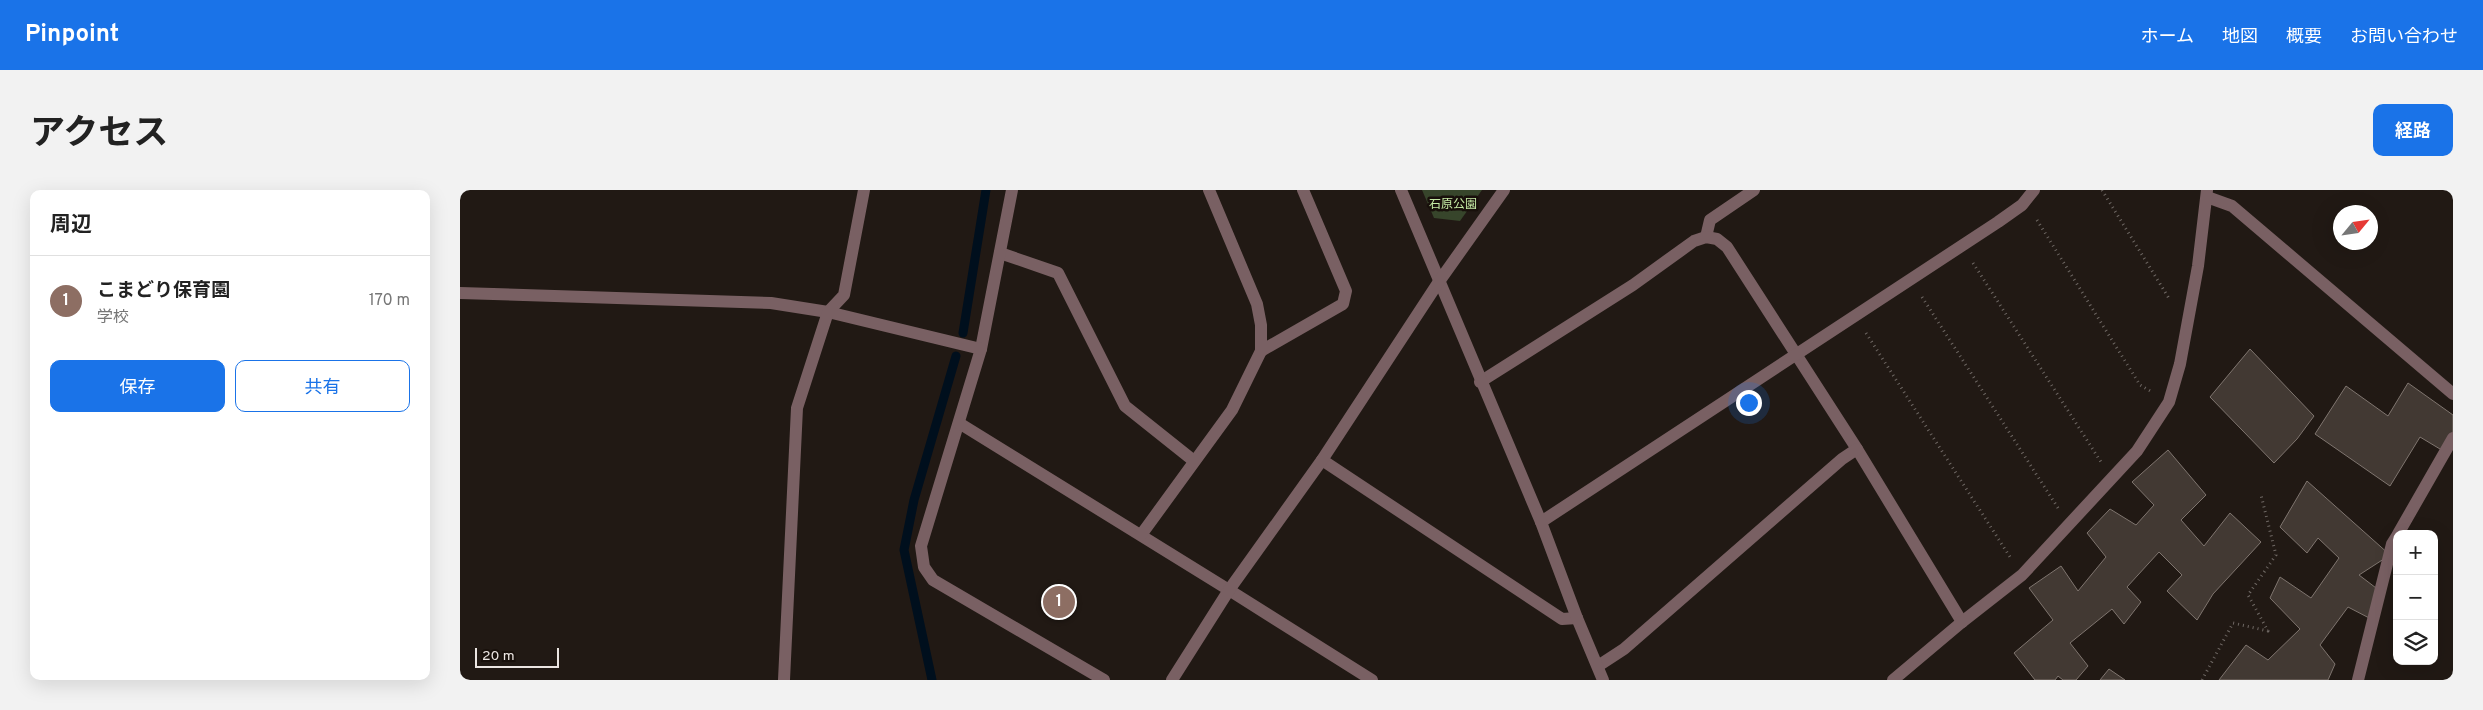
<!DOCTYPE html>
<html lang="ja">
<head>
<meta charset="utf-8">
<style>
  :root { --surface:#fff; --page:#f2f2f2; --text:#222; --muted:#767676; --line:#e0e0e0; --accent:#1a73e8 }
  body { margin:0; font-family:Overpass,"Noto Sans JP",sans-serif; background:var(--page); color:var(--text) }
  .controls { position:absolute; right:15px; bottom:15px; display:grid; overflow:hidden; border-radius:10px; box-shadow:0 5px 20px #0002 }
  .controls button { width:45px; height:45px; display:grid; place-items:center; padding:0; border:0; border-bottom:1px solid var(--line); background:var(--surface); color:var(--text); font:25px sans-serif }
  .compass { position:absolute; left:1873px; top:15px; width:45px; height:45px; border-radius:50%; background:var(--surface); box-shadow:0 5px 20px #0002; rotate:61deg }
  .scale { position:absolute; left:15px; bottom:12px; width:84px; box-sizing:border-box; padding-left:5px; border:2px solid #ebe5e2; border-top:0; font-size:14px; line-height:18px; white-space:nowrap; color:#ebe5e2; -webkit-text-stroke:4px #18100b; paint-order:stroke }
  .you { position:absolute; left:1288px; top:212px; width:18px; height:18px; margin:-12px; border:4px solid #fff; border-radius:50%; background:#1a73e8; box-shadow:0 0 0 8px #1a73e833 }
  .badge { display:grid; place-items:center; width:32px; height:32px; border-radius:50%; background:var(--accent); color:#fff; font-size:16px; font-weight:700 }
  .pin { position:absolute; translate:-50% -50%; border:2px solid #fff; box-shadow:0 1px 5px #0006 }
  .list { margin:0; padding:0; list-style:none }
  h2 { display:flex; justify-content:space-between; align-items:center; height:65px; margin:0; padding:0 20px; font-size:21px }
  h2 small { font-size:16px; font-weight:400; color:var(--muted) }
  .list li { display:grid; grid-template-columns:32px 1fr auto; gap:15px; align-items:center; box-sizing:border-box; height:90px; padding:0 20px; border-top:1px solid var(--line) }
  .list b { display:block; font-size:19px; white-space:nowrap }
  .list p { margin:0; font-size:16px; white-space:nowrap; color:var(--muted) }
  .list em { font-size:16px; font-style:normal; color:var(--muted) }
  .actions { display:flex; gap:10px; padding:15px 20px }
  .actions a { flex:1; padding:11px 0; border:1px solid var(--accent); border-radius:10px; text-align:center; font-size:18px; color:var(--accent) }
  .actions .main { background:var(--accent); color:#fff }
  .icon { flex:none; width:28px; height:28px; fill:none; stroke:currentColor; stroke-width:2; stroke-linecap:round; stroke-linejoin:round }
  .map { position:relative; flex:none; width:1993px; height:490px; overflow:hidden; border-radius:10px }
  header { display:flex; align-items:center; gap:30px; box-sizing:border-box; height:70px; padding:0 25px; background:var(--accent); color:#fff }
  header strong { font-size:24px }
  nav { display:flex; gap:28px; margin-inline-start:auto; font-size:18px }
  .intro { display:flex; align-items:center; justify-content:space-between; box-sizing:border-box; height:120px; padding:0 30px }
  h1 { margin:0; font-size:35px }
  .button { padding:12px 22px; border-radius:10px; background:var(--accent); color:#fff; font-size:18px; font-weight:700 }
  main { display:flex; gap:30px; padding:0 30px }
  aside { flex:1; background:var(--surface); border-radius:10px; box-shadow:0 5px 20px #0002 }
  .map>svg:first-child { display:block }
</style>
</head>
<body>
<header>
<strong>Pinpoint</strong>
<nav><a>ホーム</a><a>地図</a><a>概要</a><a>お問い合わせ</a></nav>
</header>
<div class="intro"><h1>アクセス</h1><a class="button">経路</a></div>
<main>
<aside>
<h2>周辺<small></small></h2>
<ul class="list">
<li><span class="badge" style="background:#8d6e63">1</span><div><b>こまどり保育園</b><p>学校</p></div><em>170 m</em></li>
</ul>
<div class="actions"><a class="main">保存</a><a>共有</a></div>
</aside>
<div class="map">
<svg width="1993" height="490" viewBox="0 0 1993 490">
  <rect width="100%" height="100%" fill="#211914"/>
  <polygon fill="#37452b" points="962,0 1022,0 1000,31 974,28"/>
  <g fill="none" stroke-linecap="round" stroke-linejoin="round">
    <g stroke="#000f1d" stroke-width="9">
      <polyline points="503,143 526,0"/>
      <polyline points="472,490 444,360 454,310 496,166"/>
    </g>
  </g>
  <g fill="#423933" stroke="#7f756f">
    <polygon points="1790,159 1854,226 1837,249 1814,273 1750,207"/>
    <polygon points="1948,193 1993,225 1993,248 1985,262 1960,247 1930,296 1855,244 1886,196 1928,226"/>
    <polygon points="1708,260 1746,305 1721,330 1744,356 1770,323 1801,352 1753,404 1737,430 1707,401 1722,385 1699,362 1667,397 1681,412 1664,434 1652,419 1610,453 1628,476 1616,490 1603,490 1598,486 1595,490 1575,490 1554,463 1593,430 1569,398 1601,376 1618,401 1646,367 1627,343 1650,319 1676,335 1694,315 1672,292"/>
    <polygon points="1847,291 1930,365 1899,385 1920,401 1913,430 1888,417 1860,455 1875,474 1868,490 1759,490 1786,455 1808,470 1840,439 1810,408 1820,387 1851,408 1879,368 1858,348 1847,363 1820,337"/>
    <polygon points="1649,479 1665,490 1640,490"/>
  </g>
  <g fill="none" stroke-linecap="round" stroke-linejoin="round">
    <g stroke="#6f6864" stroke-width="3" stroke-dasharray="1 4" stroke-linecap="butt">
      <polyline points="1642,0 1710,110"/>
      <polyline points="1577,30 1680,195 1692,202"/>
      <polyline points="1513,73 1641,272"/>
      <polyline points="1462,107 1598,318"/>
      <polyline points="1406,143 1550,367"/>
      <polyline points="1742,490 1773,433 1808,441 1788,405 1816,365 1801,305"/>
    </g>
    <g stroke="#796063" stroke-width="12">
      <polyline points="1747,7 1772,16 1993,204"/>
      <polyline points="1246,47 1250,30 1294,0"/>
      <polyline points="540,63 598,83 665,216 734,271"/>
      <polyline points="801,161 883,114 886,101 843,0"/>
      <polyline points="862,270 1102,429 1117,428"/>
      <polyline points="1938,344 1993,248"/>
      <polyline points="769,400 912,490"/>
      <polyline points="1898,490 1932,354 1937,346"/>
    </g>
    <g stroke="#796063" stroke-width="12">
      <polyline points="552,0 521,159 461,356 464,377 473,390 644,490"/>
      <polyline points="0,103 311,113 368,122 521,159"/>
      <polyline points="1020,192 1173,95 1234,51 1246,47 1257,49 1267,57 1397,259 1502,432"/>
      <polyline points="499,233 769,400"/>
      <polyline points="1081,332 1538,32 1562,15 1574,0"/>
      <polyline points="681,345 772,220 801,161 801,135 797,114 749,0"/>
      <polyline points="1138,476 1164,459 1382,269 1397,259"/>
      <polyline points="324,490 337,218 368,122 384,105 404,0"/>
      <polyline points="1433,490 1502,432 1562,385 1677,261 1709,212 1720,174 1738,76 1747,0"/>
    </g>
    <g stroke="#796063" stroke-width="12">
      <polyline points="941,0 1081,332 1117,428 1143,490"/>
      <polyline points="712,490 769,400 862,270 978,93 1044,0"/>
    </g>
  </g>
  <g text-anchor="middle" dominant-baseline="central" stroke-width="5" stroke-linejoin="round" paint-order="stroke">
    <g font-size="12" fill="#c5eba5" stroke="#18100b">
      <text x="993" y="15">石原公園</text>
    </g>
  </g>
</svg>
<div class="controls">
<button>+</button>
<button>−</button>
<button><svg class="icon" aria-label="layers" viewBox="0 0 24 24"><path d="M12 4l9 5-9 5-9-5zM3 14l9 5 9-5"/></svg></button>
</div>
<svg class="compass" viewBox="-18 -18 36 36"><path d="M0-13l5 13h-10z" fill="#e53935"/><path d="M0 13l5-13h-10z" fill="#767676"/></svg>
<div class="scale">20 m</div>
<div class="you"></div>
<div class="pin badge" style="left:599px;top:412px;background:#8d6e63">1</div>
</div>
</main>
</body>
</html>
